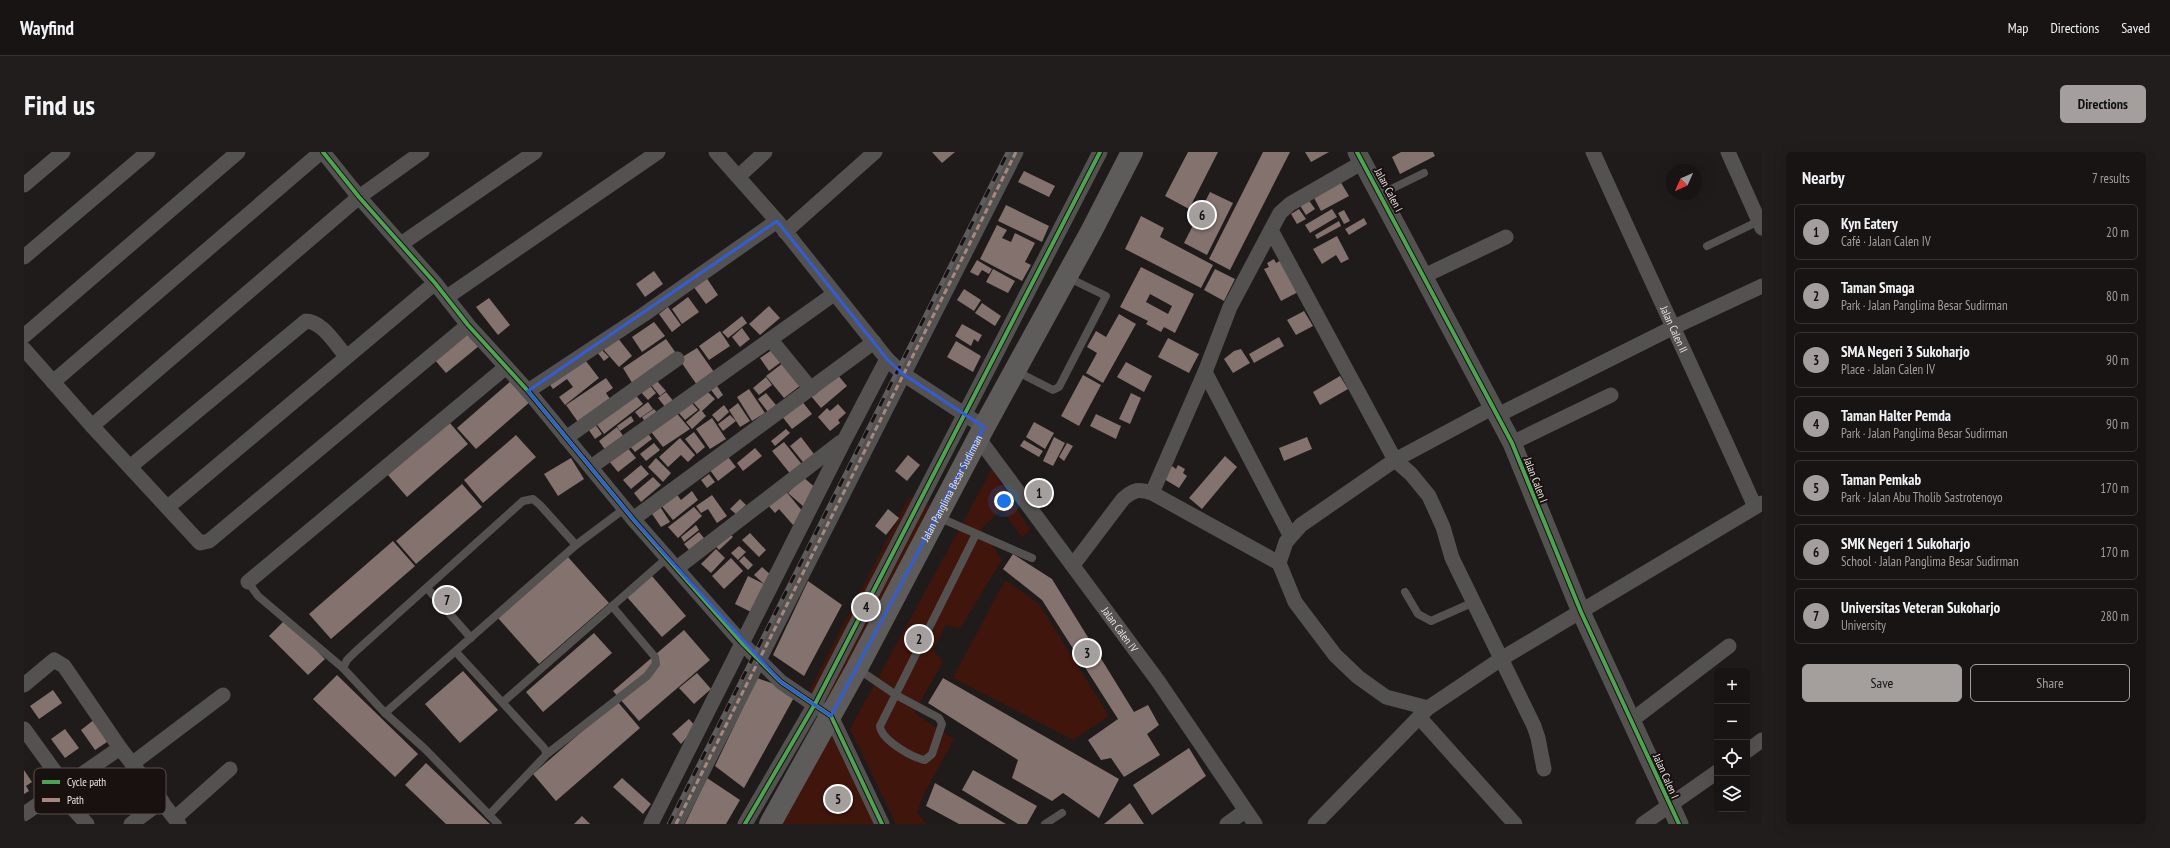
<!DOCTYPE html>
<html lang="en">
<head>
<meta charset="utf-8">
<style>
  :root { --surface:#181414; --page:#211d1d; --text:#f1f3f6; --muted:#9f9ea0; --line:#363334; --accent:#a49e9d }
  body { margin:0; font-family:"PT Sans Narrow",sans-serif; background:var(--page); color:var(--text) }
  .controls { position:absolute; right:12px; bottom:12px; display:grid; overflow:hidden; border-radius:6px; box-shadow:0 4px 16px #0002 }
  .controls button { width:36px; height:36px; display:grid; place-items:center; padding:0; border:0; border-bottom:1px solid var(--line); background:var(--surface); color:var(--text); font:20px sans-serif }
  .compass { position:absolute; left:1642px; top:12px; width:36px; height:36px; border-radius:50%; background:var(--surface); box-shadow:0 4px 16px #0002; rotate:225deg }
  .you { position:absolute; left:980px; top:349px; width:14px; height:14px; margin:-10px; border:3px solid #fff; border-radius:50%; background:#1a73e8; box-shadow:0 0 0 6px #1a73e833 }
  .badge { display:grid; place-items:center; width:26px; height:26px; border-radius:50%; background:var(--accent); color:#111; font-size:13px; font-weight:700 }
  .pin { position:absolute; translate:-50% -50%; border:2px solid #fff; box-shadow:0 1px 4px #0006 }
  .list { margin:0; padding:0; list-style:none }
  h2 { display:flex; justify-content:space-between; align-items:center; height:52px; margin:0; padding:0 16px; font-size:17px }
  h2 small { font-size:13px; font-weight:400; color:var(--muted) }
  .list li { display:grid; grid-template-columns:26px 1fr auto; gap:12px; align-items:center; box-sizing:border-box; height:56px; margin:0 8px 8px; padding:0 8px; border:1px solid var(--line); border-radius:6px }
  .list b { display:block; font-size:15px; white-space:nowrap }
  .list p { margin:0; font-size:13px; white-space:nowrap; color:var(--muted) }
  .list em { font-size:13px; font-style:normal; color:var(--muted) }
  .actions { display:flex; gap:8px; padding:12px 16px }
  .actions a { flex:1; padding:9px 0; border:1px solid var(--accent); border-radius:6px; text-align:center; font-size:14px; color:var(--accent) }
  .actions .main { background:var(--accent); color:#111 }
  .icon { flex:none; width:22px; height:22px; fill:none; stroke:currentColor; stroke-width:2; stroke-linecap:round; stroke-linejoin:round }
  .map { position:relative; flex:none; width:1738px; height:672px; overflow:hidden; border-radius:6px }
  header { display:flex; align-items:center; gap:24px; box-sizing:border-box; height:56px; padding:0 20px; background:var(--surface); border-bottom:1px solid var(--line) }
  header strong { font-size:19px }
  nav { display:flex; gap:22px; margin-inline-start:auto; font-size:14px }
  .intro { display:flex; align-items:center; justify-content:space-between; box-sizing:border-box; height:96px; padding:0 24px }
  h1 { margin:0; font-size:28px }
  .button { padding:10px 18px; border-radius:6px; background:var(--accent); color:#111; font-size:14px; font-weight:700 }
  main { display:flex; gap:24px; padding:0 24px }
  aside { flex:1; background:var(--surface); border-radius:6px; box-shadow:0 4px 16px #0002 }
  .map>svg:first-child { display:block }
</style>
</head>
<body>
<header>
<strong>Wayfind</strong>
<nav><a>Map</a><a>Directions</a><a>Saved</a></nav>
</header>
<div class="intro"><h1>Find us</h1><a class="button">Directions</a></div>
<main>
<div class="map">
<svg width="1738" height="672" viewBox="0 0 1738 672">
  <rect width="100%" height="100%" fill="#201b1b"/>
  <g fill="#40150b">
    <polygon points="968,317 1006,378 998,386 978,357 957,377 978,408 936,476 922,473 909,498 919,510 890,561 930,587 899,644 893,661 903,672 872,672 826,577"/>
    <polygon points="885,345 908,354 798,569 777,555"/>
    <polygon points="981,428 1015,452 1085,564 1049,588 929,526"/>
    <polygon points="809,578 850,672 757,672"/>
  </g>
  <g fill="#84726e" fill-rule="evenodd">
    <polygon points="908,0 931,0 918,11"/>
    <polygon points="1164,0 1194,0 1165,57 1141,44"/>
    <polygon points="1239,0 1266,0 1206,118 1185,107"/>
    <polygon points="1281,0 1305,0 1287,10"/>
    <polygon points="1377,0 1409,0 1411,4 1376,22 1368,5"/>
    <polygon points="1000,19 1031,34 1025,45 994,30"/>
    <polygon points="1316,29 1325,44 1297,59 1289,44"/>
    <polygon points="1186,40 1209,51 1183,103 1160,91"/>
    <polygon points="1284,47 1291,57 1282,63 1275,52"/>
    <polygon points="982,53 1025,74 1018,90 974,69"/>
    <polygon points="1275,57 1282,67 1273,72 1267,62"/>
    <polygon points="1308,57 1313,65 1286,81 1281,73"/>
    <polygon points="1320,58 1326,69 1320,72 1314,61"/>
    <polygon points="1117,64 1140,76 1136,85 1189,113 1177,136 1101,97"/>
    <polygon points="1340,66 1343,72 1325,83 1321,77"/>
    <polygon points="1315,69 1317,74 1293,87 1291,83"/>
    <polygon points="973,73 983,78 978,86 987,90 991,81 1011,91 1001,110 1007,113 998,129 956,107"/>
    <polygon points="1313,84 1325,107 1317,111 1312,103 1298,112 1289,97"/>
    <polygon points="1250,107 1252,111 1259,107 1276,139 1257,149 1240,117 1245,115 1243,111"/>
    <polygon points="953,108 968,117 965,122 958,118 954,124 946,120"/>
    <path d="M1117 115 1170 142 1151 181 1140 175 1137 180 1122 172 1124 169 1096 155ZM1126 142 1148 154 1144 162 1122 150Z"/>
    <polygon points="969,117 991,129 984,141 962,130"/>
    <polygon points="1191,117 1211,127 1200,149 1180,138"/>
    <polygon points="630,119 639,132 621,145 612,132"/>
    <polygon points="682,125 694,143 682,152 669,134"/>
    <polygon points="940,137 957,148 950,159 933,148"/>
    <polygon points="664,145 675,160 658,172 648,157"/>
    <polygon points="465,146 486,173 474,183 452,155"/>
    <polygon points="958,151 977,164 971,174 951,161"/>
    <polygon points="745,154 756,166 736,183 725,172"/>
    <polygon points="644,155 657,173 648,180 635,162"/>
    <polygon points="1280,159 1289,174 1272,183 1263,168"/>
    <polygon points="1095,162 1112,172 1079,231 1062,221 1073,201 1063,195 1072,179 1082,185"/>
    <polygon points="718,164 723,171 704,186 698,180"/>
    <polygon points="630,170 641,184 618,200 608,185"/>
    <polygon points="938,172 958,183 954,190 950,187 947,194 931,184"/>
    <polygon points="718,176 726,187 716,195 708,185"/>
    <polygon points="443,179 455,194 422,221 410,207"/>
    <polygon points="696,179 706,194 685,208 675,194"/>
    <polygon points="593,185 608,204 595,215 579,197"/>
    <polygon points="1255,185 1260,194 1230,211 1225,202"/>
    <polygon points="1144,186 1175,202 1165,221 1134,205"/>
    <polygon points="642,187 654,204 610,234 599,216"/>
    <polygon points="932,189 957,204 949,220 923,205"/>
    <polygon points="752,195 761,207 745,219 736,206"/>
    <polygon points="673,196 690,220 673,233 655,207"/>
    <polygon points="577,197 585,205 580,209 573,200"/>
    <polygon points="1217,197 1226,211 1209,221 1200,207 1210,199"/>
    <polygon points="558,204 575,226 541,253 535,245 549,235 543,227 529,237 524,230"/>
    <polygon points="1102,210 1128,224 1120,240 1093,225"/>
    <polygon points="759,211 777,233 760,246 742,224"/>
    <polygon points="813,222 823,234 797,256 787,244"/>
    <polygon points="1059,223 1077,233 1055,274 1037,264"/>
    <polygon points="1316,224 1324,237 1296,253 1289,240"/>
    <polygon points="742,225 748,233 735,243 729,236"/>
    <polygon points="582,226 589,236 582,241 586,247 554,270 542,253"/>
    <polygon points="488,228 507,249 452,297 433,276"/>
    <polygon points="633,229 642,239 636,244 627,233"/>
    <polygon points="624,231 632,241 624,248 615,238"/>
    <polygon points="693,234 699,243 694,247 687,238"/>
    <polygon points="681,237 691,247 678,259 682,264 668,277 662,270 676,258 668,249"/>
    <polygon points="725,237 741,261 728,269 713,245"/>
    <polygon points="642,240 650,250 642,256 634,246"/>
    <polygon points="610,241 619,252 580,282 571,270"/>
    <polygon points="742,241 752,253 744,260 734,247"/>
    <polygon points="1107,241 1117,246 1106,272 1095,267"/>
    <polygon points="777,248 788,262 768,277 757,263"/>
    <polygon points="624,250 629,257 616,266 611,260"/>
    <polygon points="667,250 674,258 661,268 654,260"/>
    <polygon points="714,251 726,269 716,275 705,258"/>
    <polygon points="814,252 822,261 814,268 816,271 806,279 794,265 803,256 806,259"/>
    <polygon points="700,253 705,260 694,270 688,263"/>
    <polygon points="630,257 634,262 621,270 618,265"/>
    <polygon points="650,258 666,277 639,295 624,276"/>
    <polygon points="1072,262 1097,274 1092,287 1066,274"/>
    <polygon points="706,263 712,269 699,279 694,272"/>
    <polygon points="607,264 610,269 596,279 593,274"/>
    <polygon points="688,266 702,287 686,297 672,277"/>
    <polygon points="569,269 578,282 571,287 562,274"/>
    <polygon points="425,270 444,292 383,345 364,323"/>
    <polygon points="1010,270 1030,281 1021,297 1002,285"/>
    <polygon points="593,275 600,285 582,299 575,289"/>
    <polygon points="762,277 766,281 751,294 747,289"/>
    <polygon points="622,279 628,287 611,300 604,292"/>
    <polygon points="670,280 681,295 673,302 661,287"/>
    <polygon points="492,283 512,305 459,351 440,328"/>
    <polygon points="777,285 793,306 783,315 766,294"/>
    <polygon points="1030,285 1041,291 1029,314 1019,309"/>
    <polygon points="1283,285 1288,297 1260,309 1255,296"/>
    <polygon points="656,286 671,303 664,310 657,303 644,315 635,305"/>
    <polygon points="1000,288 1019,299 1015,305 996,294"/>
    <polygon points="760,290 780,315 768,324 748,299"/>
    <polygon points="630,291 636,298 622,309 616,302"/>
    <polygon points="1043,291 1049,294 1040,309 1035,305"/>
    <polygon points="602,294 612,306 594,320 584,308"/>
    <polygon points="731,296 738,304 719,319 713,311"/>
    <polygon points="701,301 712,315 694,329 683,314"/>
    <polygon points="884,303 896,313 883,329 871,319"/>
    <polygon points="1201,304 1213,315 1178,357 1165,346"/>
    <polygon points="547,306 560,327 534,344 520,322"/>
    <polygon points="632,306 647,321 639,330 624,315"/>
    <polygon points="617,313 625,322 607,337 599,328"/>
    <polygon points="1154,313 1161,317 1159,321 1163,324 1155,336 1140,327 1148,314 1152,317"/>
    <polygon points="685,322 691,330 683,336 677,328"/>
    <polygon points="629,325 637,333 617,350 610,341"/>
    <polygon points="779,325 793,337 780,355 764,341"/>
    <polygon points="438,332 458,355 392,412 372,389"/>
    <polygon points="760,337 780,361 769,373 755,357 751,361 743,352"/>
    <polygon points="668,339 674,348 649,368 636,352 651,340 657,348"/>
    <polygon points="688,343 703,364 693,371 684,357 677,361 672,354"/>
    <polygon points="716,347 722,353 712,362 706,357"/>
    <polygon points="635,353 646,370 637,375 626,359"/>
    <polygon points="670,355 678,364 654,386 644,375"/>
    <polygon points="864,357 875,366 862,383 851,374"/>
    <polygon points="672,373 675,378 660,390 657,385"/>
    <polygon points="703,379 709,385 695,398 689,391"/>
    <polygon points="675,380 680,386 665,398 660,392"/>
    <polygon points="726,381 742,398 735,405 718,388"/>
    <polygon points="369,389 391,414 307,487 285,462"/>
    <polygon points="715,394 722,400 714,408 707,401"/>
    <polygon points="692,397 701,406 687,421 677,412"/>
    <polygon points="989,402 1028,427 1110,560 1124,553 1135,573 1123,582 1136,603 1100,625 1087,606 1077,608 1064,588 1094,567 1018,448 979,417"/>
    <polygon points="720,404 729,413 724,418 715,409"/>
    <polygon points="544,405 585,451 515,512 474,466"/>
    <polygon points="707,406 719,419 700,437 688,424"/>
    <polygon points="738,415 748,424 740,432 730,423"/>
    <polygon points="628,424 662,464 638,485 603,445"/>
    <polygon points="724,424 740,432 727,460 711,452"/>
    <polygon points="784,429 818,453 780,524 749,503"/>
    <polygon points="262,467 301,507 284,523 245,484"/>
    <polygon points="660,478 686,508 615,569 589,539"/>
    <polygon points="570,481 588,501 519,560 502,540"/>
    <polygon points="439,519 474,558 436,591 401,552"/>
    <polygon points="673,521 687,537 670,552 655,536"/>
    <polygon points="313,523 394,602 371,625 289,547"/>
    <polygon points="733,526 773,540 720,636 691,614"/>
    <polygon points="919,526 1095,627 1075,666 1039,641 1028,649 988,626 994,608 904,551"/>
    <polygon points="29,538 38,551 15,567 6,554"/>
    <polygon points="593,549 616,576 532,649 509,622"/>
    <polygon points="71,567 86,588 71,598 57,578"/>
    <polygon points="665,567 672,575 657,592 648,582"/>
    <polygon points="41,577 55,596 41,606 27,587"/>
    <polygon points="1165,596 1182,624 1128,663 1109,633"/>
    <polygon points="402,611 466,672 422,672 381,633"/>
    <polygon points="0,618 8,630 2,634 5,639 0,642"/>
    <polygon points="949,618 1013,654 1003,672 994,672 938,638"/>
    <polygon points="598,626 627,652 619,662 589,635"/>
    <polygon points="683,626 716,648 702,672 661,672"/>
    <polygon points="911,631 982,672 935,672 902,654"/>
    <polygon points="1106,651 1120,672 1080,672"/>
    <polygon points="558,664 566,672 550,672"/>
  </g>
  <g fill="none" stroke-linecap="round" stroke-linejoin="round">
    <g stroke="#535251" stroke-width="8">
      <polyline points="1357,42 1400,21"/>
      <polyline points="1683,94 1737,68"/>
      <polyline points="992,219 1029,238 1035,235 1082,144 1043,125"/>
      <polyline points="914,365 1008,406"/>
      <polyline points="224,430 234,444 319,516 361,561 401,597 474,672"/>
      <polyline points="403,436 447,486"/>
      <polyline points="1381,440 1394,462 1407,469 1450,450"/>
      <polyline points="432,500 520,596 523,602"/>
      <polyline points="319,516 323,508 331,500 499,349 509,347 516,353 552,393"/>
      <path d="M834 517 872 543 915 566 918 572 908 602 901 608C889 606 857 588 856 574L952 382"/>
      <polyline points="479,550 643,406"/>
      <polyline points="361,561 552,393 600,357"/>
      <polyline points="465,663 523,602 623,524 632,512 631,505 588,454"/>
      <polyline points="1021,672 1038,661"/>
    </g>
    <g stroke="#535251" stroke-width="15">
      <polyline points="299,0 335,45 411,131 444,173 504,239 609,367 718,491 757,530 807,564 858,672"/>
      <polyline points="692,0 753,69 863,207 879,222 960,275"/>
      <path id="s1" d="M1569 0C1622 118 1678 236 1731 355"/>
      <polyline points="1704,0 1738,76"/>
      <polyline points="715,24 741,0"/>
      <polyline points="0,33 39,0"/>
      <polyline points="1247,78 1371,308 1387,322 1405,344 1419,375 1428,406 1510,574 1514,586 1520,617"/>
      <polyline points="761,80 851,0"/>
      <polyline points="377,92 511,0"/>
      <polyline points="0,105 124,0"/>
      <polyline points="1400,124 1482,85"/>
      <polyline points="423,145 634,0"/>
      <polyline points="0,184 214,0"/>
      <polyline points="747,188 787,237"/>
      <polyline points="0,197 68,274 176,391 185,389 444,173"/>
      <polyline points="1181,220 1266,383"/>
      <polyline points="29,230 297,0"/>
      <polyline points="504,239 619,163 753,69"/>
      <polyline points="1474,263 1650,175 1738,134"/>
      <polyline points="68,274 335,45 398,0"/>
      <polyline points="542,286 653,207"/>
      <path id="s2" d="M955 287 1134 529 1231 672"/>
      <polyline points="1488,291 1587,243"/>
      <path d="M107 314 282 169C298 169 312 193 322 204"/>
      <polyline points="567,315 810,142"/>
      <polyline points="1128,341 1181,220 1206,155 1256,61 1266,52 1339,10"/>
      <polyline points="144,355 411,131"/>
      <polyline points="609,367 850,190"/>
      <path d="M1049 413 1099 347C1110 337 1115 337 1128 341L1255 411"/>
      <polyline points="653,416 817,290"/>
      <polyline points="224,430 482,215"/>
      <polyline points="0,533 30,508 40,514 96,596"/>
      <polyline points="1404,556 1362,545 1334,525 1311,503 1271,450 1255,411 1262,390 1277,373 1371,308 1470,255"/>
      <polyline points="1395,565 1491,672"/>
      <polyline points="1608,568 1705,494"/>
      <polyline points="0,577 42,635"/>
      <polyline points="1723,599 1738,588"/>
      <polyline points="109,611 199,543"/>
      <polyline points="34,640 63,672"/>
      <polyline points="0,662 96,596 155,672"/>
      <polyline points="151,666 206,617"/>
      <polyline points="107,672 138,649"/>
      <polyline points="627,672 820,289 863,207"/>
      <polyline points="652,672 992,0"/>
      <polyline points="721,672 791,552 1076,0"/>
      <polyline points="1203,672 1221,659"/>
      <polyline points="1291,672 1404,556 1477,507 1738,351"/>
      <polyline points="1619,672 1693,620"/>
    </g>
    <polyline stroke="#535251" stroke-width="19" points="1333,0 1488,291 1557,460 1655,672"/>
    <path stroke="#5e5c5b" stroke-width="22" id="s3" d="M746 672 833 516 960 275 1068 78 1108 0"/>
    <defs>
      <polyline id="rail" points="645,672 984,0"/>
    </defs>
    <use href="#rail" stroke="#5e5c5c" stroke-width="4.5"/>
    <use href="#rail" stroke="#19110f" stroke-width="3" stroke-dasharray="9" stroke-linecap="butt"/>
    <polyline stroke="#a5887d" stroke-width="3" stroke-dasharray="6 3" stroke-linecap="butt" points="652,672 992,0"/>
    <defs>
      <g id="cycleway">
        <polyline points="299,0 335,45 411,131 444,173 504,239 609,367 718,491 757,530 807,564 858,672"/>
        <polyline points="1333,0 1488,291 1557,460 1655,672"/>
        <polyline points="721,672 791,552 1076,0"/>
      </g>
    </defs>
    <use href="#cycleway" stroke="#19110f" stroke-width="6"/>
    <use href="#cycleway" stroke="#4ca352" stroke-width="4"/>
  </g>
  <path fill="none" stroke="#325dd9" stroke-width="3" stroke-linejoin="round" d="M753 69 863 207 879 222 960 275 807 564 757 530 609 367 504 239Z"/>
  <g text-anchor="middle" dominant-baseline="central" stroke-width="4" stroke-linejoin="round" paint-order="stroke">
    <g font-size="11" fill="#ebe5e3" stroke="#19110f">
      <text transform="translate(1365 38) rotate(62)">Jalan Calen I</text>
      <text stroke="none"><textPath href="#s1" startOffset="195">Jalan Calen II</textPath></text>
      <text transform="translate(1512 328) rotate(69)">Jalan Calen I</text>
      <text stroke="none"><textPath href="#s3" startOffset="382">Jalan Panglima Besar Sudirman</textPath></text>
      <text stroke="none"><textPath href="#s2" startOffset="237">Jalan Calen IV</textPath></text>
      <text transform="translate(1642 624) rotate(66)">Jalan Calen I</text>
    </g>
  </g>
  <rect x="10" y="616" width="132" height="46" rx="6" fill="#19110f" stroke="#58514f" stroke-width="1"/>
  <rect x="18" y="628" width="18" height="4" fill="#4ca352"/>
  <rect x="18" y="646" width="18" height="4" fill="#a5887d"/>
  <g font-size="11" fill="#ebe5e3">
    <text x="43" y="634">Cycle path</text>
    <text x="43" y="652">Path</text>
  </g>
</svg>
<div class="controls">
<button>+</button>
<button>−</button>
<button><svg class="icon" aria-label="locate" viewBox="0 0 24 24"><circle cx="12" cy="12" r="6"/><path d="M12 2v4M12 18v4M2 12h4M18 12h4"/></svg></button>
<button><svg class="icon" aria-label="layers" viewBox="0 0 24 24"><path d="M12 4l9 5-9 5-9-5zM3 14l9 5 9-5"/></svg></button>
</div>
<svg class="compass" viewBox="-18 -18 36 36"><path d="M0-13l5 13h-10z" fill="#e53935"/><path d="M0 13l5-13h-10z" fill="#9f9ea0"/></svg>
<div class="you"></div>
<div class="pin badge" style="left:1015px;top:341px">1</div>
<div class="pin badge" style="left:895px;top:487px">2</div>
<div class="pin badge" style="left:1063px;top:501px">3</div>
<div class="pin badge" style="left:842px;top:455px">4</div>
<div class="pin badge" style="left:814px;top:647px">5</div>
<div class="pin badge" style="left:1178px;top:63px">6</div>
<div class="pin badge" style="left:423px;top:448px">7</div>
</div>
<aside>
<h2>Nearby<small>7 results</small></h2>
<ul class="list">
<li><span class="badge">1</span><div><b>Kyn Eatery</b><p>Café · Jalan Calen IV</p></div><em>20 m</em></li>
<li><span class="badge">2</span><div><b>Taman Smaga</b><p>Park · Jalan Panglima Besar Sudirman</p></div><em>80 m</em></li>
<li><span class="badge">3</span><div><b>SMA Negeri 3 Sukoharjo</b><p>Place · Jalan Calen IV</p></div><em>90 m</em></li>
<li><span class="badge">4</span><div><b>Taman Halter Pemda</b><p>Park · Jalan Panglima Besar Sudirman</p></div><em>90 m</em></li>
<li><span class="badge">5</span><div><b>Taman Pemkab</b><p>Park · Jalan Abu Tholib Sastrotenoyo</p></div><em>170 m</em></li>
<li><span class="badge">6</span><div><b>SMK Negeri 1 Sukoharjo</b><p>School · Jalan Panglima Besar Sudirman</p></div><em>170 m</em></li>
<li><span class="badge">7</span><div><b>Universitas Veteran Sukoharjo</b><p>University</p></div><em>280 m</em></li>
</ul>
<div class="actions"><a class="main">Save</a><a>Share</a></div>
</aside>
</main>
</body>
</html>
